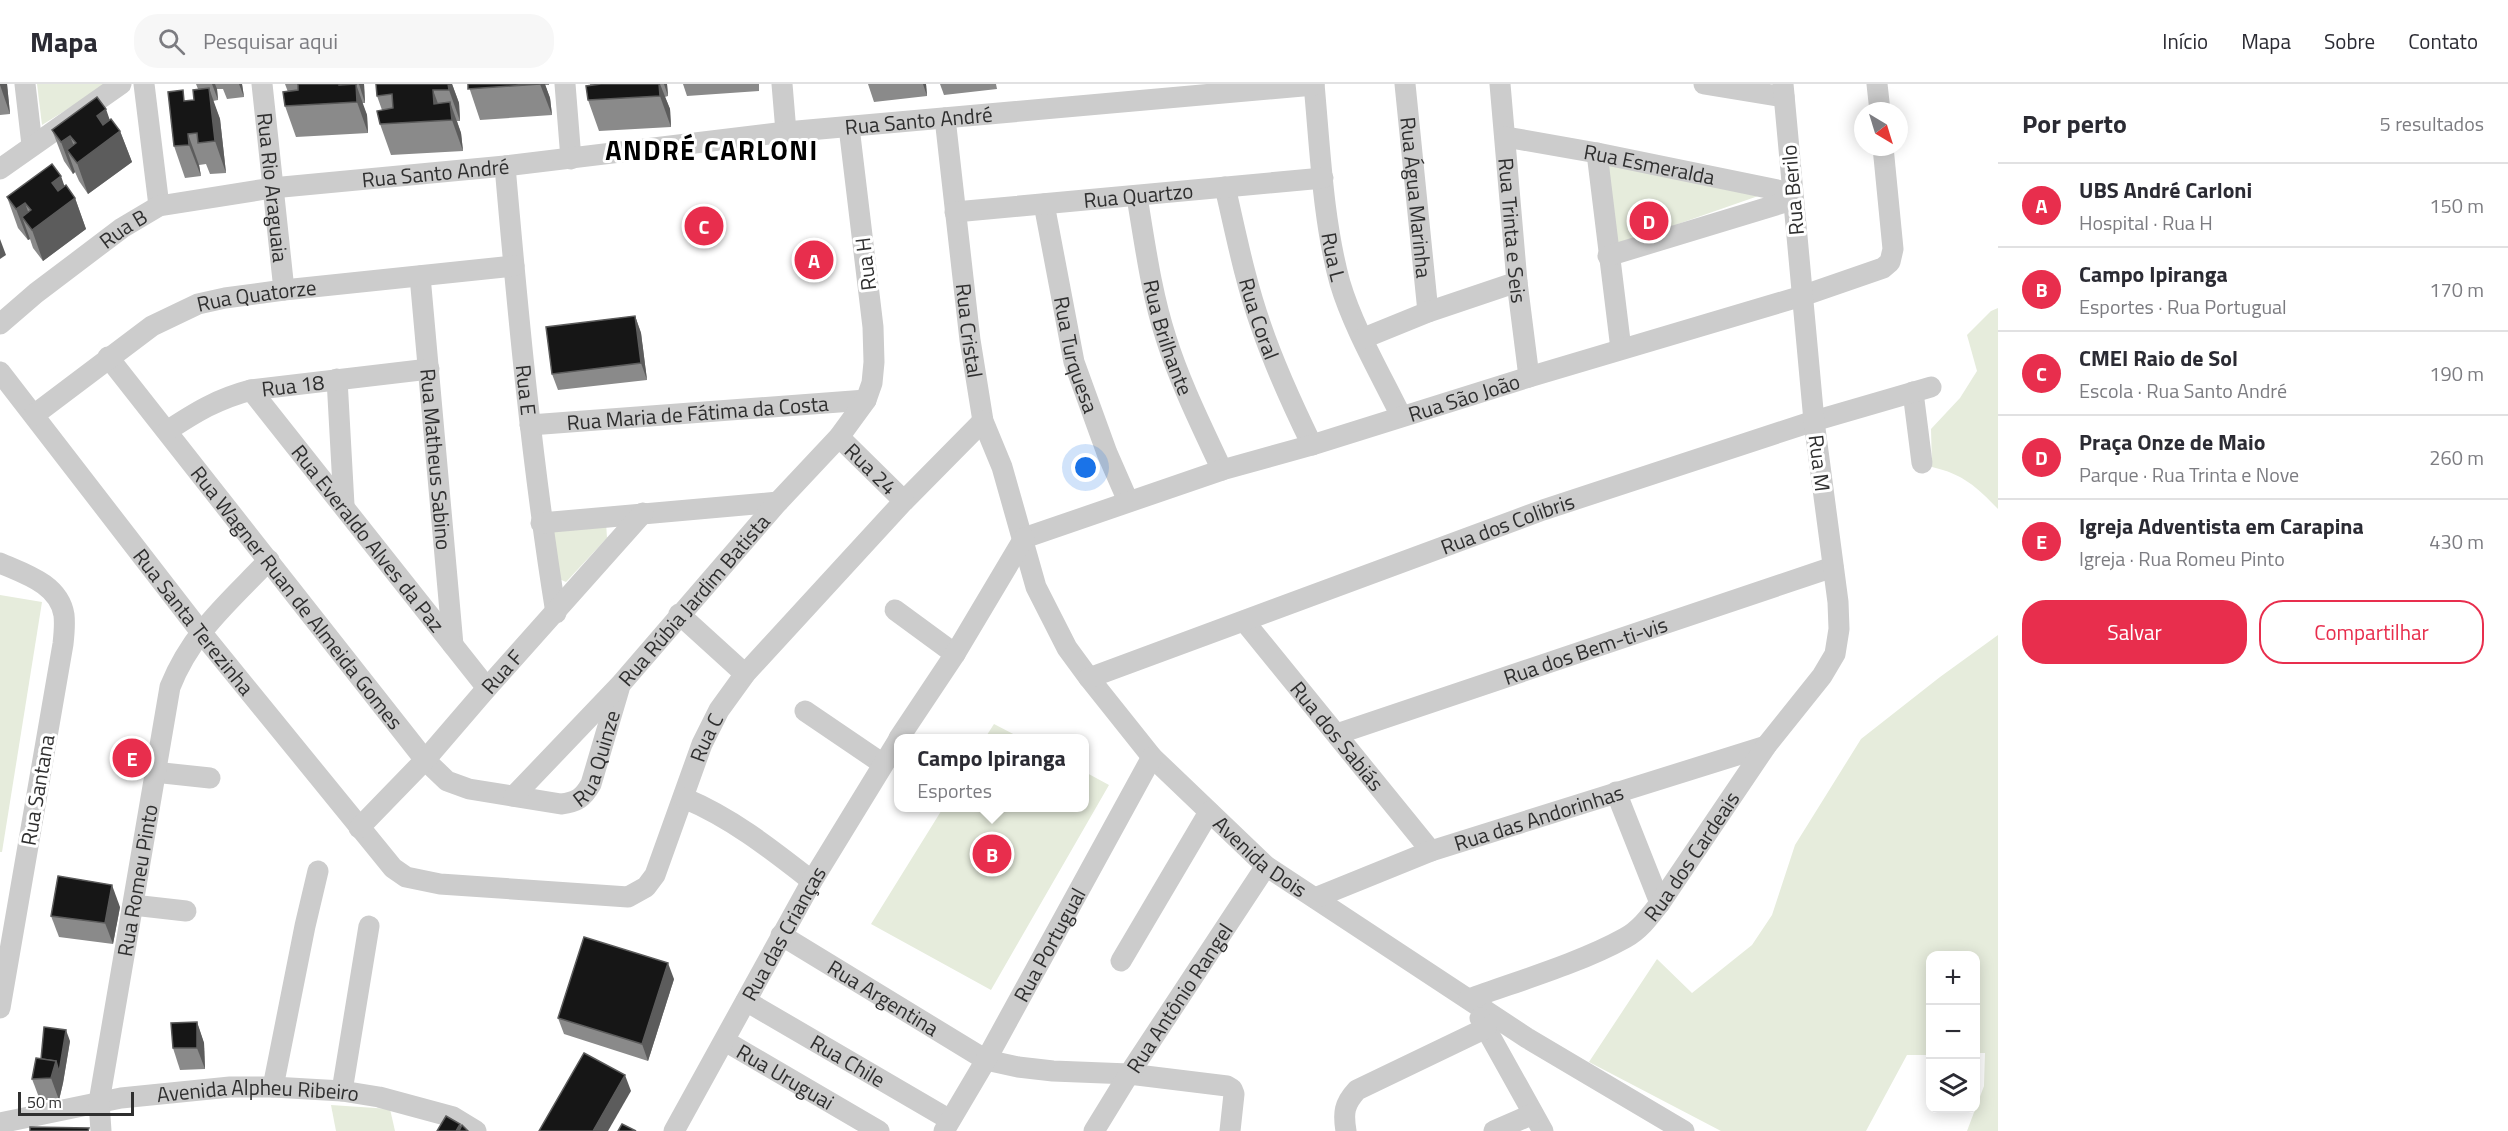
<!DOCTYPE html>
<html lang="pt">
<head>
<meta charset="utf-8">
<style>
  :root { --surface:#fff; --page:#f7f7f7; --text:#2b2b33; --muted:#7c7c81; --line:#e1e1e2; --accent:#e82e4d }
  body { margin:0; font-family:"Titillium Web",sans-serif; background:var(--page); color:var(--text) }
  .controls { position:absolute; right:18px; bottom:18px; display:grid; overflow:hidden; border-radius:12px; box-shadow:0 3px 15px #0003 }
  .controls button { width:54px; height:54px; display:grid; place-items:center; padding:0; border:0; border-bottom:2px solid var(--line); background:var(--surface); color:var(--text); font:30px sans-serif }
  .compass { position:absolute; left:1854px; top:18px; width:54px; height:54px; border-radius:50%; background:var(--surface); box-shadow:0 3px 15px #0003; rotate:142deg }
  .scale { position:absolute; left:18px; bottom:15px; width:116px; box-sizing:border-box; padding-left:6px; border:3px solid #2f2f2f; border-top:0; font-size:16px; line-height:21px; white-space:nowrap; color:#2f2f2f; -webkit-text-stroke:4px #fff; paint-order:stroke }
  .you { position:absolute; left:1086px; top:384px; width:21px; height:21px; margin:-15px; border:4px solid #fff; border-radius:50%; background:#1a73e8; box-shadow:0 0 0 9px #1a73e833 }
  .badge { display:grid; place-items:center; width:39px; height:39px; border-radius:50%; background:var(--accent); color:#fff; font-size:20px; font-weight:700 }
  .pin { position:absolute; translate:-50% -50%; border:3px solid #fff; box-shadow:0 2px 6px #0006 }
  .popup { position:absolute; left:894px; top:650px; width:195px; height:78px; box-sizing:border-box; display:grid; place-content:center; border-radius:12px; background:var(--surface); filter:drop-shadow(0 2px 4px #0005); font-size:20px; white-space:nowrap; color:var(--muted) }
  .popup b { font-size:22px; color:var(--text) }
  .popup::after { content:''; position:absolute; left:50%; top:100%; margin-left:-12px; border:12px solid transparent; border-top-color:var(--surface) }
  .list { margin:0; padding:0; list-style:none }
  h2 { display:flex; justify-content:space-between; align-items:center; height:78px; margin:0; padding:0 24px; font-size:26px }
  h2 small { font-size:20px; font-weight:400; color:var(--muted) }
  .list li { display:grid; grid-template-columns:39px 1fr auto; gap:18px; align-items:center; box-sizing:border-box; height:84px; padding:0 24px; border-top:2px solid var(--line) }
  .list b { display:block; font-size:22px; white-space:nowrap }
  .list p { margin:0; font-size:20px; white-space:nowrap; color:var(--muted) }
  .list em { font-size:20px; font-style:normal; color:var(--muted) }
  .actions { display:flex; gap:12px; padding:18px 24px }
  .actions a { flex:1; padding:14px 0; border:2px solid var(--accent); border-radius:24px; text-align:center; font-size:21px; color:var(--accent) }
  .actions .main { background:var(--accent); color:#fff }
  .icon { flex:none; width:33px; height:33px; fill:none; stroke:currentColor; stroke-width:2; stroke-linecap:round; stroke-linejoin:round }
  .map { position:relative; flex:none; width:1998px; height:1047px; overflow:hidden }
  header { display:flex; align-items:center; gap:36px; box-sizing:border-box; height:84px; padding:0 30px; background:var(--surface); border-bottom:2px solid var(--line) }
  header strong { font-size:28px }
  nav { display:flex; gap:33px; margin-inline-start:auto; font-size:21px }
  .search { width:420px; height:54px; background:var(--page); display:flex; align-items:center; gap:15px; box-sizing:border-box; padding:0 21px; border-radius:24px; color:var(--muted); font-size:22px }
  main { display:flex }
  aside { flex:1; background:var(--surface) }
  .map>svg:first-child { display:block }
</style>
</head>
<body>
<header>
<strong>Mapa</strong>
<div class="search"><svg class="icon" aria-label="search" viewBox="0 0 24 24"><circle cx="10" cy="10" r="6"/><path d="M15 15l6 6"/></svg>Pesquisar aqui</div>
<nav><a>Início</a><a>Mapa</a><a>Sobre</a><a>Contato</a></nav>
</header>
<main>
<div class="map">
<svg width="1998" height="1047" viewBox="0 0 1998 1047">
  <rect width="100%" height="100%" fill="#fff"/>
  <g fill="#e6ecdc">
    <polygon points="37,0 108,0 42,41"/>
    <polygon points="1605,79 1764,110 1612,163"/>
    <path d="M1998 224V425C1977 403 1963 390 1932 383L1931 345 1960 314 1977 287 1967 251 1991 227Z"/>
    <polygon points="606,438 607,454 566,498 557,494 549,443"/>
    <polygon points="0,511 42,518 2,768 0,768"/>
    <polygon points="1998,551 1998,1047 1967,1047 1984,1002 1985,969 1976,969 1976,872 1930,872 1930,971 1907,971 1866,1047 1721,1047 1589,978 1657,875 1692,909 1752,861 1772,831 1795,761 1861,655 1940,593"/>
    <polygon points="994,640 1021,654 985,654"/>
    <polygon points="1085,688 1109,701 991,906 871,840 943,724 1085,724"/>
    <polygon points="331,1021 390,1025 395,1047 336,1047"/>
  </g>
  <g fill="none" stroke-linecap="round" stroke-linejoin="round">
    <g stroke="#ccc" stroke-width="21">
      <polyline points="25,0 32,61"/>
      <polyline points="144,0 159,122"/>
      <path id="s1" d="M262 0 284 206"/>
      <polyline points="565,0 571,75"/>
      <polyline points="782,0 786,48"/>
      <path id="s2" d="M1314 0C1320 64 1323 138 1340 199 1353 243 1381 291 1401 332"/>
      <path id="s3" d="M1405 0 1428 228"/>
      <path id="s4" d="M1500 0 1517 198 1529 293"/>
      <polyline points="1704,0 1784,13"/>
      <polyline points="1877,0 1880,27"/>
      <path id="s5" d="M945 34 970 256 983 337 1002 383 1036 503 1067 564 1089 594 1152 673 1266 782 1527 954 1684 1047"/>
      <path id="s6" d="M1506 53 1597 69 1792 109"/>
      <polyline points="1597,69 1621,265"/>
      <path id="s7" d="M505 82C518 231 532 381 556 529"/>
      <polyline points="0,85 121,0"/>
      <path id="s8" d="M1225 103C1236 150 1245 197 1261 242 1275 283 1293 322 1312 361"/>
      <path id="s9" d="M1137 113C1145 160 1151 208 1166 254 1180 299 1202 343 1222 386"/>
      <path id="s10" d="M1044 120 1074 278 1107 369 1128 417"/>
      <path id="s11" d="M955 128 1323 94"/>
      <polyline points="1608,172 1792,116"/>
      <path id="s12" d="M420 192 453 561"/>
      <path id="s13" d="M0 240 36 209 122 144 159 122 272 104 505 82 786 48 1314 1"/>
      <polyline points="1364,254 1428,228 1517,198"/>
      <path id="s14" d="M108 273 425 676 447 697 469 705 561 720C577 718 583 714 591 700L619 605"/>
      <path id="s15" d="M0 288 200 547 393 784 406 793 440 800 628 813 646 803 655 791 702 660 719 626 745 590 904 417 983 337"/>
      <polyline points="337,295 344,421"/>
      <path id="s16" d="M251 306 487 604"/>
      <polyline points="1913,308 1922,379"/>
      <path id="s17" d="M34 331 152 242 198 220 225 214 284 206 514 182"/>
      <path id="s18" d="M530 341 866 316"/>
      <path id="s19" d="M167 347C196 328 217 315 251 306L429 285"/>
      <path id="s20" d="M839 353 904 417"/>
      <polyline points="541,439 778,418"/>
      <path id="s21" d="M1024 454 1222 386 1312 361 1529 293 1802 212 1883 184 1890 178 1893 165 1883 63"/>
      <path d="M0 479C25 490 59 500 64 531 65 540 64 551 63 560L0 924"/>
      <polyline points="895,526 955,570"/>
      <polyline points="679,530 745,590"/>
      <path id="s22" d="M1244 537 1431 767"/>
      <path id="s23" d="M1089 594 1543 426 1814 337 1931 303"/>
      <polyline points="805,627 883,680"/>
      <path id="s24" d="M1337 650 1833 483"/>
      <polyline points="899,654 955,570 1024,454"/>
      <polyline points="154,688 210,694"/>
      <polyline points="1616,708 1660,819"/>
      <path id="s25" d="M514 712 620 601 778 418 839 353 866 316 872 299 874 278 873 243 849 43"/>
      <path d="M684 714C732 734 771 765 812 797"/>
      <path id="s26" d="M359 744 425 676 487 604 643 429"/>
      <path id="s27" d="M1315 814 1431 767 1766 662"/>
      <polyline points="133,821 186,827"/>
      <path id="s28" d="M781 851 986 976 1018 983 1053 987 1129 990 1227 1002 1232 1005 1234 1010 1230 1047"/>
      <polyline points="1121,877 1209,728"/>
      <path id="s29" d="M1469 915C1518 897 1580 879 1625 854 1640 846 1650 832 1660 819L1766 662 1822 592 1835 570 1839 545 1838 518 1814 337 1783 0"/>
      <path id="s30" d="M746 917 950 1036"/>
      <polyline points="1480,934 1543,1047"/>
      <path id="s31" d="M725 957 879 1047"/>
      <polyline points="273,1003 305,842 318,787"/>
      <polyline points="342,1007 369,842"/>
      <path id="s32" d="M0 1039 121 1014 230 1003H273L342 1007 379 1013 453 1033 476 1047"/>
      <path id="s33" d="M101 1047 99 1018 170 603C192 548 229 518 269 476"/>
      <path id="s34" d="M674 1047 812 797 899 655"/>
      <path id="s35" d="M944 1047 986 976 1152 673"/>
      <path id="s36" d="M1094 1047 1129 990 1266 782"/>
      <path d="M1346 1047C1343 1029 1344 1020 1357 1006L1486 944"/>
      <polyline points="1494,1047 1533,1030"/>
    </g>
  </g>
  <g fill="#8a8a8a">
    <polygon points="0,0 7,0 10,30 0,31"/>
    <polygon points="196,0 242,0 244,13 227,15 223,5 217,5 218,16 213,17 220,35 226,89 210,90 206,80 199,81 201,92 185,94 174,62 187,17 194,16 198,5"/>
    <polygon points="285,0 364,0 365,19 362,19 367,31 368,49 296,53 285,22 288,8"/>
    <polygon points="376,0 452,0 459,19 460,37 457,37 461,49 463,67 391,71 380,40 382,26 377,12"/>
    <polygon points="468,0 549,0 549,1 545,1 550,14 552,31 480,36"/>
    <polygon points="590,0 667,0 668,12 665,13 670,25 671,43 599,47 588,16 590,2"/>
    <polygon points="683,0 759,0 759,7 687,12"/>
    <polygon points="868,0 926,0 927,12 874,18"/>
    <polygon points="940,0 996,0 997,5 944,11"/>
    <polygon points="110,36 120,47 132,78 88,110 79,97 75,88 73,90 64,77 52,46"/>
    <polygon points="64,103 75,114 86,145 43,177 33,164 30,155 28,156 18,144 7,113"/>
    <polygon points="635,232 641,249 647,296 558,306 552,290"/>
    <polygon points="120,823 113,860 59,853 51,832"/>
    <polygon points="674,895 648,977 564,950 558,934"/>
    <polygon points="197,938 204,959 205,985 180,986 173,964"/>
    <polygon points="70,957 63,999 59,1016 40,1016 32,995 41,975"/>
  </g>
  <g fill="#5c5c5c">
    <polygon points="0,0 7,0 10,30 0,1"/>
    <polygon points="212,0 215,0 217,5 218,16"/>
    <polygon points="239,0 242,0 244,13"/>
    <polygon points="356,0 367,31 368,49 357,18"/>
    <polygon points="359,0 364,0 365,19"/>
    <polygon points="448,0 452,0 459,19 460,37 449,6"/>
    <polygon points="540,0 545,0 550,14 552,31"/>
    <polygon points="659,0 660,0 670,25 671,43 660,12"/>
    <polygon points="664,0 667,0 668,12"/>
    <polygon points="923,0 926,0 927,12"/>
    <polygon points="209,4 220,35 226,89 215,57"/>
    <polygon points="433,6 444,36 434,20"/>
    <polygon points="450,18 461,49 463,67 452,36"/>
    <polygon points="106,25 115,51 120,47 132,78 88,110 77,79 67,66 75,88 73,90 61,58 70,52 80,77 97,32"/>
    <polygon points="188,50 199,81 201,92 189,61"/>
    <polygon points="61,92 70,118 75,114 86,145 43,177 32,146 22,133 30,155 28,156 16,125 25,119 34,144 52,99"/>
    <polygon points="0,155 6,171 0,175"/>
    <polygon points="635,232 641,249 647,296 641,279"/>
    <polygon points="112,801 120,823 113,860 105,839"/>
    <polygon points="668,879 674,895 648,977 642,960"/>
    <polygon points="197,938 204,959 205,985 197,964"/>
    <polygon points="66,946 70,957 63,999 59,1016 51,994 56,977"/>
    <polygon points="625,991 631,1007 608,1047 593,1047"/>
    <polygon points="460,1040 463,1047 456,1047"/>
  </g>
  <g fill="#161616" stroke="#5c5c5c" stroke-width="1.5">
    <polygon points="298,0 339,0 339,1 356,0 357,18 285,22 283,8 298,6"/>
    <polygon points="376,0 448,0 449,6 433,6 434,20 450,18 452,36 380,40 377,27 393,24 392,10 377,12"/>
    <polygon points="468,0 540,0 468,5"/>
    <polygon points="601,0 659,0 660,12 588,16 586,2"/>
    <polygon points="209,4 215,57 198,59 197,49 188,50 189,61 174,62 168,8 183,6 184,17 194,16 193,6"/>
    <polygon points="97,13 106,25 97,32 103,41 111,35 120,47 77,79 67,66 76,59 70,52 61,58 52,46"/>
    <polygon points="52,80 61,92 52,99 58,107 66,101 75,114 32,146 22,133 31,126 25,119 16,125 7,113"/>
    <polygon points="635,232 641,279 552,290 546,243"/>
    <polygon points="58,792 112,801 105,839 51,832"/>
    <polygon points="584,853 668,879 642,960 558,934"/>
    <polygon points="197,938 197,964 173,964 171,939"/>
    <polygon points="44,943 66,946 59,988 56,977 41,975"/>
    <polygon points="584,969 625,991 593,1047 539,1047"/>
    <polygon points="36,974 56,977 51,994 32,995"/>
    <polygon points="446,1032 460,1040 456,1047 437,1047"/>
    <polygon points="622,1040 636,1047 618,1047"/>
    <polygon points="462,1041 468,1047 459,1047"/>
    <polygon points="30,1043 89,1044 88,1047 30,1047"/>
  </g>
  <g text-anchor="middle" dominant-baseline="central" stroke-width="6" stroke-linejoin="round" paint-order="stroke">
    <g font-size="21" fill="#2f2f2f" stroke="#fff">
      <text stroke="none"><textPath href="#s13" startOffset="963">Rua Santo André</textPath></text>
      <text stroke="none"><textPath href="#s6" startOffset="146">Rua Esmeralda</textPath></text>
      <text stroke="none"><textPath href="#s13" startOffset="477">Rua Santo André</textPath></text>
      <text stroke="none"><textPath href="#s1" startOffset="104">Rua Rio Araguaia</textPath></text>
      <text transform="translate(1792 106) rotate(-95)">Rua Berilo</text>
      <text stroke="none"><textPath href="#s11" startOffset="184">Rua Quartzo</textPath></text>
      <text stroke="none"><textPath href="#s3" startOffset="114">Rua Água Marinha</textPath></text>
      <text stroke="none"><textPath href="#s13" startOffset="156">Rua B</textPath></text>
      <text stroke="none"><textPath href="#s4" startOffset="147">Rua Trinta e Seis</textPath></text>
      <text stroke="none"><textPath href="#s2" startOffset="174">Rua L</textPath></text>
      <text transform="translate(865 180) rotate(-97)">Rua H</text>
      <text stroke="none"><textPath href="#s17" startOffset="258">Rua Quatorze</textPath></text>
      <text stroke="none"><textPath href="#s8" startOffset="136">Rua Coral</textPath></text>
      <text stroke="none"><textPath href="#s5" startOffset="214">Rua Cristal</textPath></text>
      <text stroke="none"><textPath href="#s9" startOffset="144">Rua Brilhante</textPath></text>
      <text stroke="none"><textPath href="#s10" startOffset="154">Rua Turquesa</textPath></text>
      <text stroke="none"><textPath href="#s19" startOffset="136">Rua 18</textPath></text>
      <text stroke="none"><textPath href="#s7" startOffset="225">Rua E</textPath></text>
      <text stroke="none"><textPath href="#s21" startOffset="462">Rua São João</textPath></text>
      <text stroke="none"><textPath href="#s18" startOffset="168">Rua Maria de Fátima da Costa</textPath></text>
      <text stroke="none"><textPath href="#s12" startOffset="184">Rua Matheus Sabino</textPath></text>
      <text transform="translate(1820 379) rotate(83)">Rua M</text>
      <text stroke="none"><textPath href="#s20" startOffset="45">Rua 24</textPath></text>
      <text stroke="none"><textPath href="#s23" startOffset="446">Rua dos Colibris</textPath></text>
      <text stroke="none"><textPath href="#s16" startOffset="189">Rua Everaldo Alves da Paz</textPath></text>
      <text stroke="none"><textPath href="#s14" startOffset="306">Rua Wagner Ruan de Almeida Gomes</textPath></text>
      <text stroke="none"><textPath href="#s25" startOffset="266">Rua Rúbia Jardim Batista</textPath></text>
      <text stroke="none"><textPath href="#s15" startOffset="316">Rua Santa Terezinha</textPath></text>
      <text stroke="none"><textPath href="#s24" startOffset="262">Rua dos Bem-ti-vis</textPath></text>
      <text stroke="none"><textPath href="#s26" startOffset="212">Rua F</textPath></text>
      <text stroke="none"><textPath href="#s22" startOffset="148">Rua dos Sabiás</textPath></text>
      <text stroke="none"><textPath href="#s15" startOffset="1054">Rua C</textPath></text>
      <text stroke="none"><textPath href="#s14" startOffset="724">Rua Quinze</textPath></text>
      <text transform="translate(37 706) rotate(-80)">Rua Santana</text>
      <text stroke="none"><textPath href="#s27" startOffset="238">Rua das Andorinhas</textPath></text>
      <text stroke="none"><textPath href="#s5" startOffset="834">Avenida Dois</textPath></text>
      <text stroke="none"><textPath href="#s29" startOffset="274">Rua dos Cardeais</textPath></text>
      <text stroke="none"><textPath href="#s33" startOffset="254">Rua Romeu Pinto</textPath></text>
      <text stroke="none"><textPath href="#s34" startOffset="226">Rua das Crianças</textPath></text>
      <text stroke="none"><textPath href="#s35" startOffset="214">Rua Portugual</textPath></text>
      <text stroke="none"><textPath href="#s28" startOffset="120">Rua Argentina</textPath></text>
      <text stroke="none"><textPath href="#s36" startOffset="158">Rua Antônio Rangel</textPath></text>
      <text stroke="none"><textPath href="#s30" startOffset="118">Rua Chile</textPath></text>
      <text stroke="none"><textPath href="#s31" startOffset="70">Rua Uruguai</textPath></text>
      <text stroke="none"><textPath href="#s32" startOffset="261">Avenida Alpheu Ribeiro</textPath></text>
    </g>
    <g font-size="27" font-weight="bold" letter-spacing="1.5" fill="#000" stroke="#fff">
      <text x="712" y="65">ANDRÉ CARLONI</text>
    </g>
  </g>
</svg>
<div class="controls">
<button>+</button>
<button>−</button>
<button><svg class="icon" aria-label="layers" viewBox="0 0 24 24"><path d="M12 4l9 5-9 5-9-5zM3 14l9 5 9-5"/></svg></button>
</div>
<svg class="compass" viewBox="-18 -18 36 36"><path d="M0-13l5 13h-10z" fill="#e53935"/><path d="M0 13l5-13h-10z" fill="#7c7c81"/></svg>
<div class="scale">50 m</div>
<div class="you"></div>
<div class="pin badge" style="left:814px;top:176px">A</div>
<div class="pin badge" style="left:992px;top:770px">B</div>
<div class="popup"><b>Campo Ipiranga</b>Esportes</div>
<div class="pin badge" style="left:704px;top:142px">C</div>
<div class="pin badge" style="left:1649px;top:137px">D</div>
<div class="pin badge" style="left:132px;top:674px">E</div>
</div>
<aside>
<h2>Por perto<small>5 resultados</small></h2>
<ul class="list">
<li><span class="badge">A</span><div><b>UBS André Carloni</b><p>Hospital · Rua H</p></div><em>150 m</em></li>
<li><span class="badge">B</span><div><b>Campo Ipiranga</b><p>Esportes · Rua Portugual</p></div><em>170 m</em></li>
<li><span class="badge">C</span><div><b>CMEI Raio de Sol</b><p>Escola · Rua Santo André</p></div><em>190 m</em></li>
<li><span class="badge">D</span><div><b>Praça Onze de Maio</b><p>Parque · Rua Trinta e Nove</p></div><em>260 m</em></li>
<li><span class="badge">E</span><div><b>Igreja Adventista em Carapina</b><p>Igreja · Rua Romeu Pinto</p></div><em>430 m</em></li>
</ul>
<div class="actions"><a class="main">Salvar</a><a>Compartilhar</a></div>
</aside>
</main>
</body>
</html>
